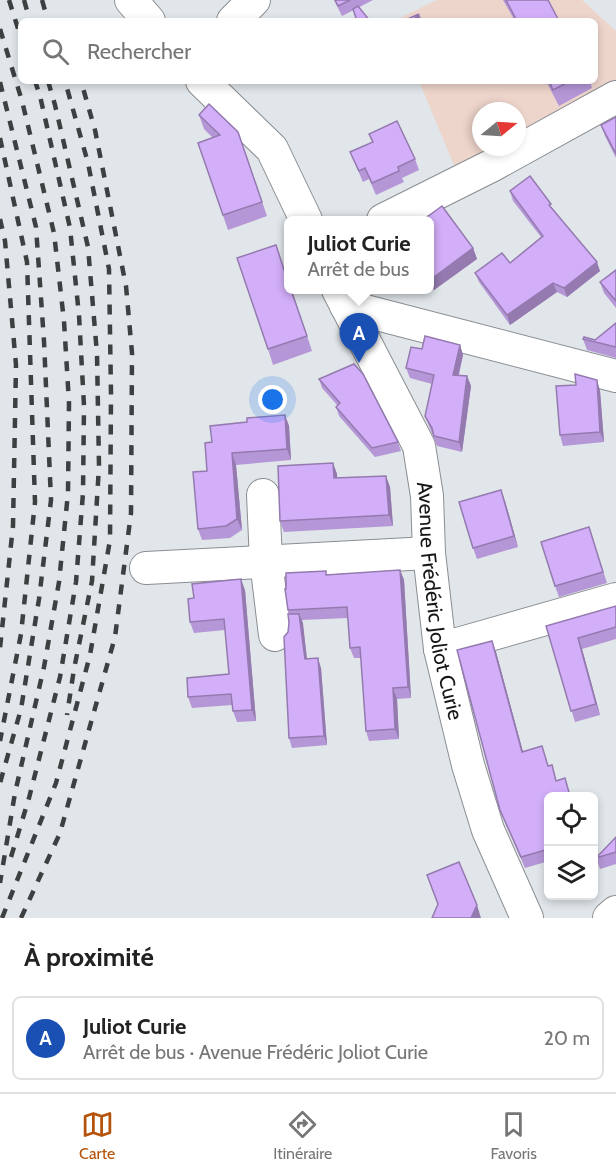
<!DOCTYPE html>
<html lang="fr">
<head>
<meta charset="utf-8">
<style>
  :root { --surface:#fff; --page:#f2f2f2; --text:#222; --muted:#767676; --line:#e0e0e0; --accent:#b45309 }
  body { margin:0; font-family:Cabin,sans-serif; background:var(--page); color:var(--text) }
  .controls { position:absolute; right:18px; bottom:18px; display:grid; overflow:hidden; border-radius:9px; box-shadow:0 3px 9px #0003 }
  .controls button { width:54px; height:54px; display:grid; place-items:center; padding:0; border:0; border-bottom:2px solid var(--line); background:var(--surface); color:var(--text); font:30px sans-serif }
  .compass { position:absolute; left:472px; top:102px; width:54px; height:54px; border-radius:50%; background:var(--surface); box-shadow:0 3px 9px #0003; rotate:72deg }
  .you { position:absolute; left:273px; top:400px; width:21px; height:21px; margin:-15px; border:4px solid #fff; border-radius:50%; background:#1a73e8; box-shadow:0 0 0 9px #1a73e833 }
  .badge { display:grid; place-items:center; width:39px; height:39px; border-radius:50%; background:var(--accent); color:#fff; font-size:20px; font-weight:700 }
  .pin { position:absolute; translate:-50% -50px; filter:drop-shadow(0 2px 3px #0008) }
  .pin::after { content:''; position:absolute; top:32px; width:21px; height:18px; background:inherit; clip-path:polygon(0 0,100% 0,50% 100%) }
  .popup { position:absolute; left:284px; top:216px; width:150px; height:78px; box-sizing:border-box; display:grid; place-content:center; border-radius:9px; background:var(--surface); filter:drop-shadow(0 2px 4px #0005); font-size:20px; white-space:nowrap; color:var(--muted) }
  .popup b { font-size:22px; color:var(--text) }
  .popup::after { content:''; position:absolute; left:50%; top:100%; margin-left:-12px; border:12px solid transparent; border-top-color:var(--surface) }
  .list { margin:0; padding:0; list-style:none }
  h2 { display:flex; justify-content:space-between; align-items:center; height:78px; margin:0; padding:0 24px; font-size:26px }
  h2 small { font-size:20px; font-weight:400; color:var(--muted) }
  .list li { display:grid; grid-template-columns:39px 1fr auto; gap:18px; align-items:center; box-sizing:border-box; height:84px; margin:0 12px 12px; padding:0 12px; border:2px solid var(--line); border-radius:9px }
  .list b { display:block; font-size:22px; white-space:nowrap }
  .list p { margin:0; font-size:20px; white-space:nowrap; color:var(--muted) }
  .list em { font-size:20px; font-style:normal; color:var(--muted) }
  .icon { flex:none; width:33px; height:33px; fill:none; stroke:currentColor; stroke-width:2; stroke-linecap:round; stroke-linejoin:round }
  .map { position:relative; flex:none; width:616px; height:918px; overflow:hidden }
  .search { position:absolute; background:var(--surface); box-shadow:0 3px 9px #0003; left:18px; right:18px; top:18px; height:66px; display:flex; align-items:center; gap:15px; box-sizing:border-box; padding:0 21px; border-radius:9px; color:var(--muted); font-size:22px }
  .sheet { height:174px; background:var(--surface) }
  nav { display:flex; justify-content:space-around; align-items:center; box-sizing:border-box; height:84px; border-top:2px solid var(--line); background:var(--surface); font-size:16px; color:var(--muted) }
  nav a { display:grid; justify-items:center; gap:3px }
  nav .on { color:var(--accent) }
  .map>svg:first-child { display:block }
</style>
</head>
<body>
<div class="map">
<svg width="616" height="918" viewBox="0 0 616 918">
  <rect width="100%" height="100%" fill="#e1e6ea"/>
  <polygon fill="#eed5cc" points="437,0 582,0 616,31 616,85 517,138 517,111 481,111 481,147 499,147 456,170 419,81 595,81 595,21 394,21"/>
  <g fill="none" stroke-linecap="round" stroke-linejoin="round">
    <defs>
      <g id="minor">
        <polyline points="131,0 149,21"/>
        <polyline points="233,21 254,0"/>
        <polyline points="202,81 272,149 306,220"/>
        <polyline points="383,220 491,166 616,97"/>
        <path id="s1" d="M338 290 419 446 427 496 429 553 440 649 468 765 488 830 527 918"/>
        <polyline points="346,306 616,376"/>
        <polyline points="263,495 266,561 275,635"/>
        <polyline points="146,568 429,553"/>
        <polyline points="440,649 616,599"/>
        <polyline points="609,918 616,912"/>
      </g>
    </defs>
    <use href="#minor" stroke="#8a8e92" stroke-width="34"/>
    <use href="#minor" stroke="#fff" stroke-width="32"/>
    <g stroke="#3d4041" stroke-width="4.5" stroke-dasharray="10 10" stroke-linecap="butt">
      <polyline points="9,0 21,38"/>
      <polyline points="24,0 30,21"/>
      <polyline points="42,0 48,21"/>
      <polyline points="0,29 22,101 54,233 64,321 69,403 68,493 59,582 44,667 15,793 0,883"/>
      <polyline points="48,81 55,105 88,247 97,354 99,466 92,581 74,669 67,715"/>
      <polyline points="0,82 36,227 44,341 51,500 39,599 21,709 0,783"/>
      <polyline points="0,138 27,262 35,502 21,634 0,741"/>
      <polyline points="0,219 5,241 16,365 13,526 0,648"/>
      <polyline points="11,857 29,798 60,677 76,582 83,493 84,406 79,315 70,228 40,96 35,81"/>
      <polyline points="2,918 56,783 90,655 110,540 111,394 109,269 88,163 65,81"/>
      <polyline points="21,918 60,833 115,637 131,513 132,353 126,286 95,130 81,81"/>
    </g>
  </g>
  <g fill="#b596d7">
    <polygon points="334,0 373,0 342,16"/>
    <polygon points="503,0 548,0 559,21 515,21"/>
    <polygon points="546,81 590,81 592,88 559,106"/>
    <polygon points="199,115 238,132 267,216 228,230 198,143 213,138 204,129"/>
    <polygon points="616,117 616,158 605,136 601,125"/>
    <polygon points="369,134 415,159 419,170 402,178 404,182 376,195 369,179 363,182 350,152 372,142"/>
    <polygon points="510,191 553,209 600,271 567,297 557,292 510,325 479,282 475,273 510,263 541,237 513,201"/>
    <polygon points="429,220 473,248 477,259 434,290 429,284"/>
    <polygon points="616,270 616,308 604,293 600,282"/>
    <polygon points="292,290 312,351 273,365 268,349"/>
    <polygon points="616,323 616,358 587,350 583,339 595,340"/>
    <polygon points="460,345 463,355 459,375 467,376 471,386 462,452 437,446 425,416 432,384 410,378 406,368 422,349"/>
    <polygon points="319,379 398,442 401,451 375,457 339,416 336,407 338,406 322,388"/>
    <polygon points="597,380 600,391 604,442 563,446 560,435"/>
    <polygon points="285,415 289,426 291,460 236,465 242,530 230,538 202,540 198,529 212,442 247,422"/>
    <polygon points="333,463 337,474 337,478 386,476 390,487 393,526 284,532 280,521"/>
    <polygon points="505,501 518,547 477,559 473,548"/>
    <polygon points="589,527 607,583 559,597 555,586"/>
    <polygon points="400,570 404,580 411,698 397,699 399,739 369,741 366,731 361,658 354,658 350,648 348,618 302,620 307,659 321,668 327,745 292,748 289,738 289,614 288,610 327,575"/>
    <polygon points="245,590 256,721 237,722 233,711 232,705 192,708 188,697 229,674 225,630 194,633 190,622"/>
    <polygon points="616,606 616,639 582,649 600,715 575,722 546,626"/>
    <polygon points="496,652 523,752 542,746 548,766 549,861 525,868 500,810"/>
    <polygon points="616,837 616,864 600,869 596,858"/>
  </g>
  <g fill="#947aaf">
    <polygon points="419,14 422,21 412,21"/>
    <polygon points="473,248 477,259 434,290 430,280"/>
    <polygon points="597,262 600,271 567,297 564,288"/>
    <polygon points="553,283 557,292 510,325 507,315"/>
    <polygon points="460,345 463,355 456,384 453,375"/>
    <polygon points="467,376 471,386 462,452 459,442"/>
    <polygon points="597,380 600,391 604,442 600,432"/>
    <polygon points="285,415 289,426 291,460 287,449"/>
    <polygon points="232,453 236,465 242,530 237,519"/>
    <polygon points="333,463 337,474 338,489 334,478"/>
    <polygon points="386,476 390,487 393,526 389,515"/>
    <polygon points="501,490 505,501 518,547 514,536"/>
    <polygon points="400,570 404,580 411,698 408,687"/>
    <polygon points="241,579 245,590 256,721 252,710"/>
    <polygon points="299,614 303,623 308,669 305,659"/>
    <polygon points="578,638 582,649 600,715 596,704"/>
    <polygon points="492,641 496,652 526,763 522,752"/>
    <polygon points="318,658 321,668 327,745 324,736"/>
    <polygon points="393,688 397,699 399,739 395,729"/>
    <polygon points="477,905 481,918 471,918"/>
  </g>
  <g fill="#d3affa" stroke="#947aaf" stroke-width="1.5">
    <polygon points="335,0 350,0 338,6"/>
    <polygon points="506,0 548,0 559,21 517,21"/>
    <polygon points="358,6 370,21 357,21 353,9"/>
    <polygon points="419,14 412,21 403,21"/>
    <polygon points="549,81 570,81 553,90"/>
    <polygon points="209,104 238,132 262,202 223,215 198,143 220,135 199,115"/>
    <polygon points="616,117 616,154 601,125"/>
    <polygon points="397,121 415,159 398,167 399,171 372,183 365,168 359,171 350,152 373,142 369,134"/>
    <polygon points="530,176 551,204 549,205 597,262 564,288 553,283 507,315 475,273 502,253 510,263 543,236 510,191"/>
    <polygon points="442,206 473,248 430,280 429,279 429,220 423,220"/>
    <polygon points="276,245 288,282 288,290 291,290 307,336 268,349 237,258"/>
    <polygon points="616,270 616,301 600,282"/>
    <polygon points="616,323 616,347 583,339 584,337 595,340"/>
    <polygon points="425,336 460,345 453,375 467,376 459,442 434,436 432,428 425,416 434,375 406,368 411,347 422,349"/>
    <polygon points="354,364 363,374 398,442 372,448 336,407 340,403 319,379"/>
    <polygon points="575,374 597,380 600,432 560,435 556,386 576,385"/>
    <polygon points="285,415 287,449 232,453 237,519 226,526 198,529 193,472 207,471 205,443 212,442 210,426 247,422 247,418"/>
    <polygon points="333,463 334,478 386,476 389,515 280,521 278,466"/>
    <polygon points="501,490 514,536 473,548 459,502"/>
    <polygon points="589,527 603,572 555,586 541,542"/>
    <polygon points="400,570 408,687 393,688 395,729 366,731 360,647 350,648 347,607 288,610 285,589 286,589 286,573 326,571 326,575"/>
    <polygon points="241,579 252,710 233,711 231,694 188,697 187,678 229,674 224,619 190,622 188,599 194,598 192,584"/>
    <polygon points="616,606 616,627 578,638 596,704 571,711 546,626"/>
    <polygon points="288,614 299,614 305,659 318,658 324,736 289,738 284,637 288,632 289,623"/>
    <polygon points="492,641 522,752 542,746 548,766 552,765 556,781 565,778 570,796 549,796 549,849 521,857 500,810 457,650"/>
    <polygon points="616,837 616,852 596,858"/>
    <polygon points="459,862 477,905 471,918 432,918 438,904 427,875"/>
  </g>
  <g text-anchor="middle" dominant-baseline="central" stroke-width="6" stroke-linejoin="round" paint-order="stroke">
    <g font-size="21" fill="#151718" stroke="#eff3f8">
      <text stroke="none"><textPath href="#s1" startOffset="332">Avenue Frédéric Joliot Curie</textPath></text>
    </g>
  </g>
</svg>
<div class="controls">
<button><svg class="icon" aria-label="locate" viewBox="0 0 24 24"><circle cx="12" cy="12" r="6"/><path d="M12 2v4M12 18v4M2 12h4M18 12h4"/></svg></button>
<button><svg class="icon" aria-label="layers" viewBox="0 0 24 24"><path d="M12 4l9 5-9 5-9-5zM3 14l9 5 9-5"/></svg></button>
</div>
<svg class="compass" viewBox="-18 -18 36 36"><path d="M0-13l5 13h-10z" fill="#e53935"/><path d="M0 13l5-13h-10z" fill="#767676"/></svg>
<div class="you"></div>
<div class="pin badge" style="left:359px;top:363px;background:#1a4fb4">A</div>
<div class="popup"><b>Juliot Curie</b>Arrêt de bus</div>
<div class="search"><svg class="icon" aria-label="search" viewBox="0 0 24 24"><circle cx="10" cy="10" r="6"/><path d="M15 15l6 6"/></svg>Rechercher</div>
</div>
<section class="sheet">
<h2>À proximité<small></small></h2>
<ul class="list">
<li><span class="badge" style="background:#1a4fb4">A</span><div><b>Juliot Curie</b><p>Arrêt de bus · Avenue Frédéric Joliot Curie</p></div><em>20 m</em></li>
</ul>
</section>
<nav>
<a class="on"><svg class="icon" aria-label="map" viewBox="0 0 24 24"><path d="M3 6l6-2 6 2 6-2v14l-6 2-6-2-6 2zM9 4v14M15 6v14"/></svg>Carte</a>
<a><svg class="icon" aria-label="directions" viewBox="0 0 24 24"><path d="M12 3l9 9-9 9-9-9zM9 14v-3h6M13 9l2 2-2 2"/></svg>Itinéraire</a>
<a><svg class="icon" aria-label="saved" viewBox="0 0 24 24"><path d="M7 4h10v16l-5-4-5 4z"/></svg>Favoris</a>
</nav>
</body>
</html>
